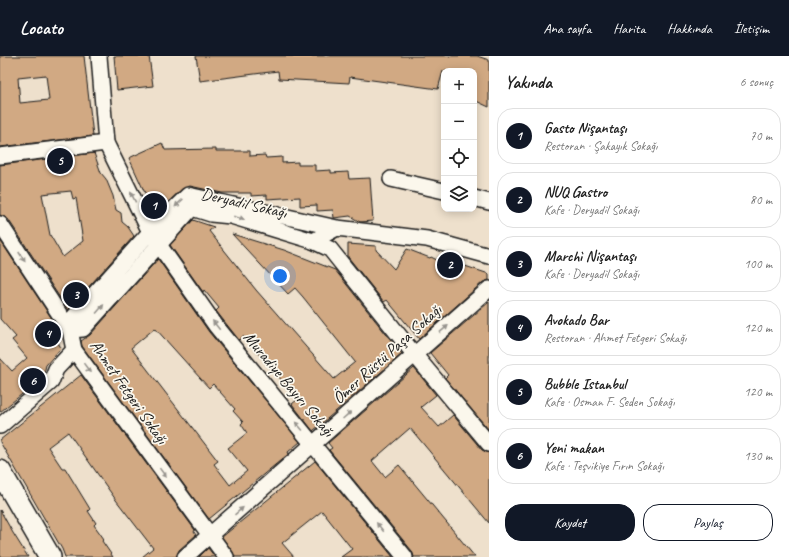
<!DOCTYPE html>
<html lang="tr">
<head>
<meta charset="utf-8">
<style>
  :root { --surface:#fff; --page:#f6f6f6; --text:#222; --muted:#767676; --line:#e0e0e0; --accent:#111827 }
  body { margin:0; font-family:Caveat,sans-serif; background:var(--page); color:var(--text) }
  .controls { position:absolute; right:12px; top:12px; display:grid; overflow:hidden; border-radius:8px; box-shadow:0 2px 10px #0003 }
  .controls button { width:36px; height:36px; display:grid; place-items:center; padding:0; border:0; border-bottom:1px solid var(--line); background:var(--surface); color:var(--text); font:20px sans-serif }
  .you { position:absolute; left:280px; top:220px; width:14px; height:14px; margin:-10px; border:3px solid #fff; border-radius:50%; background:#1a73e8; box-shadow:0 0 0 6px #1a73e833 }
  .badge { display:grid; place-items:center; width:26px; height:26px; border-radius:50%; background:var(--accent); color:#fff; font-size:13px; font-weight:700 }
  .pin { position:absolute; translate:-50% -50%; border:2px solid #fff; box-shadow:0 1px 4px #0006 }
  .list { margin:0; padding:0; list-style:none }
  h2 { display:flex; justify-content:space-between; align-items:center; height:52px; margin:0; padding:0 16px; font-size:17px }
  h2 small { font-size:13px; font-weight:400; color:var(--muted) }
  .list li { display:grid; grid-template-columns:26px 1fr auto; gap:12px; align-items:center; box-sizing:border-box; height:56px; margin:0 8px 8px; padding:0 8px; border:1px solid var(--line); border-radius:16px }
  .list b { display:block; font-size:15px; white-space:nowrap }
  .list p { margin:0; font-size:13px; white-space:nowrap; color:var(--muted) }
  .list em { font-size:13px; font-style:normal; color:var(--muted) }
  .actions { display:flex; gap:8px; padding:12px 16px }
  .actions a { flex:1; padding:9px 0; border:1px solid var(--accent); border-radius:16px; text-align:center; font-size:14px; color:var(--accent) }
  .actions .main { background:var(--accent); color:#fff }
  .icon { flex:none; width:22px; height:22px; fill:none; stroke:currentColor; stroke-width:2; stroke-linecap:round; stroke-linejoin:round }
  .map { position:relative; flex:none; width:489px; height:501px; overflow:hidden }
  header { display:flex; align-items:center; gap:24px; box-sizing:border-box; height:56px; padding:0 20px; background:var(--accent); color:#fff }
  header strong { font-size:19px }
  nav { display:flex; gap:22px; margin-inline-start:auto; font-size:14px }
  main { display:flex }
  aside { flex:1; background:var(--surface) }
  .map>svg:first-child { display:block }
</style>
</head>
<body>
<header>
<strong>Locato</strong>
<nav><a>Ana sayfa</a><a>Harita</a><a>Hakkında</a><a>İletişim</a></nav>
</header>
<main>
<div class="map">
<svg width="489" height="501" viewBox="0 0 489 501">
  <rect width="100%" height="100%" fill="#eee0cc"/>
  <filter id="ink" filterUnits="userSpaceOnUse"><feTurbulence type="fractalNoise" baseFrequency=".025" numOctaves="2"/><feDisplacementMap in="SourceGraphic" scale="8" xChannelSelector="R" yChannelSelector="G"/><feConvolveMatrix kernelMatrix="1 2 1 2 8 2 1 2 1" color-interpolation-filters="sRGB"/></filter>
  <g filter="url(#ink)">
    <g fill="#d1a983" stroke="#1c1c1c" fill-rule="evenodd">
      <path d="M0 0H84L93 80 0 91ZM46 19 49 44 20 47 18 22Z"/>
      <polygon points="114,0 149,0 153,30 117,34"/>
      <polygon points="196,0 477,0 489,4 489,51 474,44 474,15 443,15 438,33 350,21 349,27 279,23 278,15 200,25"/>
      <polygon points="162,87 165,94 216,93 216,95 250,95 250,100 265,99 266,102 282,101 282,107 298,106 298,109 315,109 315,115 331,114 331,117 348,116 349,123 370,122 373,165 360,166 350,160 334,162 333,154 317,155 317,149 300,150 300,141 267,143 267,139 251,140 251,137 222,137 190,130 182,133 155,159 129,102"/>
      <path d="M94 97 101 117 106 123 113 140 116 154 121 157 122 166 128 171 134 180 68 254 8 163 0 159V109ZM71 135 73 143 76 142 83 185 63 201 50 179 42 138Z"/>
      <polygon points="193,164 214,171 209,175 256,234 334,323 355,306 303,241 295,232 288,238 232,178 284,194 335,214 402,298 313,375 292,348 298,343 243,280 239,284 216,255 219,252 204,234 203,236 170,189"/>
      <polygon points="0,184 58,272 53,277 61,292 46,309 43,321 0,356 0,302 12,315 27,302 12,284 16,281 0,263"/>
      <polygon points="348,188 376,190 376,194 394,213 407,193 430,202 431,201 441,206 444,205 459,208 489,218 489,224 483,226 419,283 387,244 384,246 348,201"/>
      <path d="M158 203 209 276 300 386 288 396 289 398 286 400 209 463 82 290 81 285 90 279ZM155 272 209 332 213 328 235 353 233 355 243 366 241 368 247 377 228 392 247 415 230 429 214 408 218 405 131 292Z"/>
      <polygon points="489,246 489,374 445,322 448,319 430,297"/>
      <polygon points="414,312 436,339 421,351 439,371 453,359 482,394 489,397 489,467 410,372 372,405 385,421 399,409 475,501 414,501 412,495 329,394 332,392 328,387"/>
      <polygon points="81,319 195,474 194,476 196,479 179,494 176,501 142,501 153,492 116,444 68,376 48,391 62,412 65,412 90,453 88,455 96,467 94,469 104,483 102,485 113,501 65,501 62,493 0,386 0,384"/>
      <polygon points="315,405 393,501 341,501 352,493 322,455 282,487 294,501 235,501 233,496 222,481"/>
      <polygon points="0,454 13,477 28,501 0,501"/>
      <polygon points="208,492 215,501 199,501"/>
    </g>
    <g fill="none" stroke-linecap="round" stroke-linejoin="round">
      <defs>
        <g id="street">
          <polyline points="99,0 106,87 150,176 216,270 405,501"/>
          <polyline points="0,100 106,87"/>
          <polyline points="391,123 444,135"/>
          <polyline points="474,142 489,146"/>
          <polyline points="0,168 70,274 74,294 226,501"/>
          <polyline points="337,172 313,185 231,160 211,158 192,152 83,273 70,274 72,263 150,176 188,139 337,172 427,183 489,200"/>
          <polyline points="313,185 330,193 414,298 489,388"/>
          <polyline points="0,370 51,326 56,313 74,294"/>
          <polyline points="185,501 489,233"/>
        </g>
        <polyline id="secondary" points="0,415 50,501"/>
      </defs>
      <use href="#street" stroke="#1c1c1c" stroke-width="18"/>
      <use href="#secondary" stroke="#1c1c1c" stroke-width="24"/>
      <use href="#street" stroke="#fbf7ec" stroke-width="15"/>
      <use href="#secondary" stroke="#fbf7ec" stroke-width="21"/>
    </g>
    <defs><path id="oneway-solid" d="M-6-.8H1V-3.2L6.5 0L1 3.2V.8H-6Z"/></defs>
    <g fill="#97948e">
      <use href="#oneway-solid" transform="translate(133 141) rotate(-116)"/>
      <use href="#oneway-solid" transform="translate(179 147) rotate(136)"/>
      <use href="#oneway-solid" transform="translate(239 162) rotate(17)"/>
      <use href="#oneway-solid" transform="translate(22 201) rotate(57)"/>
      <use href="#oneway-solid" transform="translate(100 253) rotate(-49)"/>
      <use href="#oneway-solid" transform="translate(216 269) rotate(-128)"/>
      <use href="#oneway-solid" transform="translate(444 273) rotate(-41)"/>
      <use href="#oneway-solid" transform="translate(87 312) rotate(54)"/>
      <use href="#oneway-solid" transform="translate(347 359) rotate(-42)"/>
      <use href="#oneway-solid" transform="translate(299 370) rotate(-130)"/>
      <use href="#oneway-solid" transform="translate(163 417) rotate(54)"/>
      <use href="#oneway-solid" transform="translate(239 455) rotate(-41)"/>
      <use href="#oneway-solid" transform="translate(380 471) rotate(-129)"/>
    </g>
  </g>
  <g text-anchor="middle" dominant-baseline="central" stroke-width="3.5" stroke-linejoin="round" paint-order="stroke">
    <g font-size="17" fill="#1c1c1c" stroke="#fbf7ec">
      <text transform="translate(244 147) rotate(13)">Deryadil Sokağı</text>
      <text transform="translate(387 298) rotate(-42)">Ömer Rüstü Paşa Sokağı</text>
      <text transform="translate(289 328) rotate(50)">Muradiye Bayırı Sokağı</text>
      <text transform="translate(129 336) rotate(55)">Ahmet Fetgeri Sokağı</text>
    </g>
  </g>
</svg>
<div class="controls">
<button>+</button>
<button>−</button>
<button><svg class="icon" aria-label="locate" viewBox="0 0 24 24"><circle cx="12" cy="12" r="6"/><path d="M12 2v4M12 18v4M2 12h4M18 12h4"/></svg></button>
<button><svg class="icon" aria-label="layers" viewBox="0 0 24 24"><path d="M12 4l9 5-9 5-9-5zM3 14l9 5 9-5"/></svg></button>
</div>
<div class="you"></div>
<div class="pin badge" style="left:154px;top:150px">1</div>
<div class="pin badge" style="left:450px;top:209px">2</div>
<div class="pin badge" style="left:76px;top:239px">3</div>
<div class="pin badge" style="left:48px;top:278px">4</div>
<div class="pin badge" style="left:60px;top:105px">5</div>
<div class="pin badge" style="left:33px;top:325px">6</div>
</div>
<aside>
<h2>Yakında<small>6 sonuç</small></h2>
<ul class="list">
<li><span class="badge">1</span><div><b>Gasto Nişantaşı</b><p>Restoran · Şakayık Sokağı</p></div><em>70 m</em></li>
<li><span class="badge">2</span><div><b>NUQ Gastro</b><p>Kafe · Deryadil Sokağı</p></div><em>80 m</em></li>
<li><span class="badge">3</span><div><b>Marchì Nişantaşı</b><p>Kafe · Deryadil Sokağı</p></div><em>100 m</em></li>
<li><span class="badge">4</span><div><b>Avokado Bar</b><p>Restoran · Ahmet Fetgeri Sokağı</p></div><em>120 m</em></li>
<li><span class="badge">5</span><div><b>Bubble Istanbul</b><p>Kafe · Osman F. Seden Sokağı</p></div><em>120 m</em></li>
<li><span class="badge">6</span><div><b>Yeni makan</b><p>Kafe · Teşvikiye Fırın Sokağı</p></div><em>130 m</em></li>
</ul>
<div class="actions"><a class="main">Kaydet</a><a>Paylaş</a></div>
</aside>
</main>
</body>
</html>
